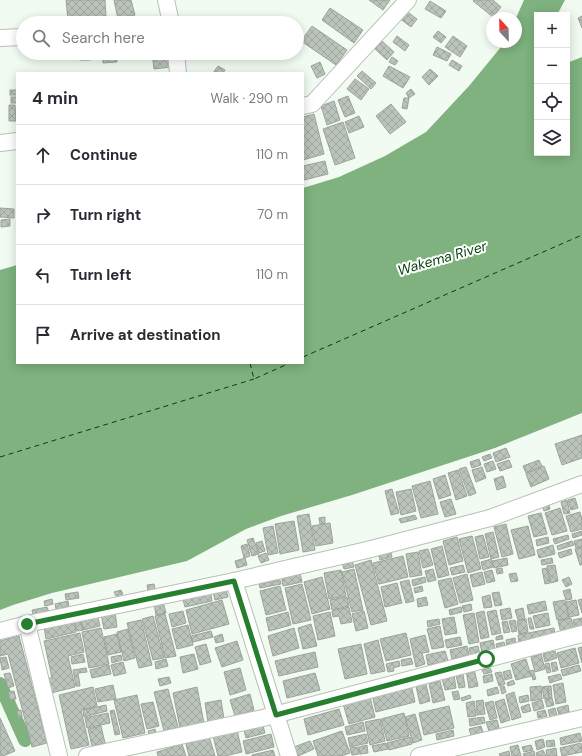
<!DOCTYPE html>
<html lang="en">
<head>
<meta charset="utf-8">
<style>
  :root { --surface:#fff; --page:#f7f7f7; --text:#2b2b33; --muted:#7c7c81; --line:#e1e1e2 }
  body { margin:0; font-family:"DM Sans",sans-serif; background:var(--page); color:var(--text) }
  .controls { position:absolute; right:12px; top:12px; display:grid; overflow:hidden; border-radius:0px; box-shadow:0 2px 10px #0003 }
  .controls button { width:36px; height:36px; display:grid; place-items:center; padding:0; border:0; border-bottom:1px solid var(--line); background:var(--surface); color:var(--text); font:20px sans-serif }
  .compass { position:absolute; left:486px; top:12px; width:36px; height:36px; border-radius:50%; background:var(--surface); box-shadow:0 2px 10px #0003; rotate:338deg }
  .stop { position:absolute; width:12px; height:12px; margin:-9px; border:3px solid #257f2f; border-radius:50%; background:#fff }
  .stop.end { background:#257f2f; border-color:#fff; box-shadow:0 1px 4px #0008 }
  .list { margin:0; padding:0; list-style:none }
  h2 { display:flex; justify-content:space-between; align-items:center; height:52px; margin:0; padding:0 16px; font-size:17px }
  h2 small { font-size:13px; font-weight:400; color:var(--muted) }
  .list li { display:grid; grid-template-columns:26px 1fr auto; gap:12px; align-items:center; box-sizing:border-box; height:60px; padding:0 16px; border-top:1px solid var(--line) }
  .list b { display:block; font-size:15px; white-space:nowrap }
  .list em { font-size:13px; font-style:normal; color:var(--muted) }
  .icon { flex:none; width:22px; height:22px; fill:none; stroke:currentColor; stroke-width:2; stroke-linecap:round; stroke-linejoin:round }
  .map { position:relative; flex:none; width:582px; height:756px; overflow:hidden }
  .search { position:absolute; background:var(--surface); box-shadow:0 2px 10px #0003; left:16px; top:16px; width:288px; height:44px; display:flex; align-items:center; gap:10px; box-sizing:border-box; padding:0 14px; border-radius:22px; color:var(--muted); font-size:15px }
  .panel { position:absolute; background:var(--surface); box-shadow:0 2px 10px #0003; left:16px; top:72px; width:288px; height:292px; border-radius:0px }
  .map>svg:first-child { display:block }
</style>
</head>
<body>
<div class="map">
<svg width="582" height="756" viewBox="0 0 582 756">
  <defs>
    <pattern id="building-cross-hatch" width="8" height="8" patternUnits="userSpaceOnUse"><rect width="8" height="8" fill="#bbc4bb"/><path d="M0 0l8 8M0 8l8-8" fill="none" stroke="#a0a7a0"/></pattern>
  </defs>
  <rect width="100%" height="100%" fill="#f2fbf1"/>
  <polygon fill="#7fb27f" points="524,0 565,0 557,15 537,15 537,153 567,153 567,63 582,57 582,413 495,448 352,495 281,516 246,529 187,561 52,593 13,605 0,610 0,270 17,265 17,363 303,363 303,188 339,177 385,156 426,132 469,86 505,42 516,42 516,18"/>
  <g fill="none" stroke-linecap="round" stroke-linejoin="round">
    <polyline stroke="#7fb27f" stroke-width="14" points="0,684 25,740"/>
    <g stroke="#053f0e" stroke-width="1" stroke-dasharray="5 4" stroke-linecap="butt">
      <polyline points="303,357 582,235"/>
      <polyline points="250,363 254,379 290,363"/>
      <polyline points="0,457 254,379"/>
    </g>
  </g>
  <g fill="url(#building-cross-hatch)" stroke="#9ba39b">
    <polygon points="66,0 105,0 106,17 68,20"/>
    <polygon points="114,0 131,0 135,15 118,19"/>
    <polygon points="369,0 390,0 383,10"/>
    <polygon points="474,0 493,0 501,7 493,17 473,1"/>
    <polygon points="430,1 446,11 441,18 425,9"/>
    <polygon points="330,8 363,30 354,43 322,20"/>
    <polygon points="405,10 417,19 411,27 399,18"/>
    <polygon points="582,16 582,28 578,18"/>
    <polygon points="312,26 347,50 336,65 301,41"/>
    <polygon points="438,31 446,37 441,43 433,37"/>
    <polygon points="397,36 409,45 405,51 393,42"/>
    <polygon points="453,36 467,46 460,57 445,47"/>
    <polygon points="382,41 394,52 387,60 375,49"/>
    <polygon points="437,47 451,54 447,61 433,55"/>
    <rect x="80" y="53" width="10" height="7"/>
    <polygon points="102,53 116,53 117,62 103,63"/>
    <polygon points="135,53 149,53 149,58 136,59"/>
    <polygon points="152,53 169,53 171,67 154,69"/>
    <polygon points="392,57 398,61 395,65 389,62"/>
    <polygon points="452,60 462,66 459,71 449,65"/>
    <polygon points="320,62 325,74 317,78 311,66"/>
    <polygon points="218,66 225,70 223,73 213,73"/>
    <polygon points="389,66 410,77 403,88 383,76"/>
    <polygon points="430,69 438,76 429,85 422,77"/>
    <polygon points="362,71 376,83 371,89 357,76"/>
    <polygon points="355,79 369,89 361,100 347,89"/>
    <polygon points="411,89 415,94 409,98 406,93"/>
    <rect x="10" y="90" width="7" height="5"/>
    <polygon points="348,96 355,113 345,117 338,100"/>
    <rect x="11" y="97" width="6" height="6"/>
    <polygon points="404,98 409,98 407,109 402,108"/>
    <polygon points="334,101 340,120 327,125 321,106"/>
    <polygon points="391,104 406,122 390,134 376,116"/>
    <polygon points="9,105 15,105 16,121 9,121"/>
    <polygon points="314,114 324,154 303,160 303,117"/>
    <polygon points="359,116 364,127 349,133 345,122"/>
    <polygon points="343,122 355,158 335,165 323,129"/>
    <polygon points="325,161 328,174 304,180 303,174 303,166"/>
    <polygon points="0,208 14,209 14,218 0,217"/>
    <polygon points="10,219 10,226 1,227 1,220"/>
    <polygon points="582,435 582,458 562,465 555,444"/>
    <polygon points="506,448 510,457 496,462 493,453"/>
    <polygon points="490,454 492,458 484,461 482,457"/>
    <polygon points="479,459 481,465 472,468 470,462"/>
    <polygon points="509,460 512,467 500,471 497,464"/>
    <polygon points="539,460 542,466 526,473 523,466"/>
    <polygon points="493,461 496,469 487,472 484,464"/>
    <polygon points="544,466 549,479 531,487 526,474"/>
    <polygon points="466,467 476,493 469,496 459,469"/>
    <polygon points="482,467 486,478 476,482 472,470"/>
    <polygon points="458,470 467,496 456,500 448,473"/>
    <polygon points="445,475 451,495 439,499 433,479"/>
    <polygon points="503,476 506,487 497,490 494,479"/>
    <polygon points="430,481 438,514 421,518 412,486"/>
    <polygon points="392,489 399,513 391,515 385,491"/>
    <polygon points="411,489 416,511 401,515 396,492"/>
    <polygon points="575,498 578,508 571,510 568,500"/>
    <polygon points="451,499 456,514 445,517 440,502"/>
    <polygon points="548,500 550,509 544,511 541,502"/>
    <polygon points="567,500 570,513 564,514 561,502"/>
    <polygon points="560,508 567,531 552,535 545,513"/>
    <polygon points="580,512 582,520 582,529 571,532 566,516"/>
    <polygon points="541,513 547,534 534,537 528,516"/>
    <polygon points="309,514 315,550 303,552 297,516"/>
    <polygon points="415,515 417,519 401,523 399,519"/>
    <polygon points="325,517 325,523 320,524 319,518"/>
    <polygon points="294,521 299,550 280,554 275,524"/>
    <polygon points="330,523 333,543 316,546 312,526"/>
    <polygon points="506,524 513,554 502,557 494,527"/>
    <polygon points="273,526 278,553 268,555 263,528"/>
    <polygon points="528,526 535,555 519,559 511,530"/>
    <polygon points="582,531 582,535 573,538 572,534"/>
    <polygon points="493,532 499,557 491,559 485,534"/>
    <polygon points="483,535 489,557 480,559 475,537"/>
    <polygon points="568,535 569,539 555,544 553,539"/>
    <polygon points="472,536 481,569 468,573 459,539"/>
    <polygon points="457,537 463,561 449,565 443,541"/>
    <polygon points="548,537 549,543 537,546 536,540"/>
    <polygon points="253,538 259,554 252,556 247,540"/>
    <polygon points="582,539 582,546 576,548 574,541"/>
    <polygon points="262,541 265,551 259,553 256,543"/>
    <polygon points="572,541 574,545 558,550 557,546"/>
    <polygon points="247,544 250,556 244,558 241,546"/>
    <polygon points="553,545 555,554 539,558 537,550"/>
    <polygon points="442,546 449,575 438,578 431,549"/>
    <polygon points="582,547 582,565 580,565 575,549"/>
    <polygon points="390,549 392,557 380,560 378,552"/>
    <polygon points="428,549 433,565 423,568 419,551"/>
    <polygon points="571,549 572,554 560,558 558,553"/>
    <polygon points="418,552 422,575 410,577 406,554"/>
    <polygon points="266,553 269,560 261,563 258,556"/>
    <polygon points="403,556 408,577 379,584 373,563"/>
    <polygon points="245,558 247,565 237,568 235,561"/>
    <polygon points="507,558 508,565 494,568 492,561"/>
    <polygon points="552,558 553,563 542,565 541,560"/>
    <polygon points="491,559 493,567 483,570 481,562"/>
    <polygon points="352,560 354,567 344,569 342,562"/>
    <polygon points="371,560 387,621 371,625 355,565"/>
    <polygon points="463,565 465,572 452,575 450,568"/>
    <polygon points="555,565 558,581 551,583 547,566"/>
    <polygon points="502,568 503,573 497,574 496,569"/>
    <polygon points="547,568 550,583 545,584 542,569"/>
    <polygon points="299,569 302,582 283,586 281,573"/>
    <polygon points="354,569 363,610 352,612 342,572"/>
    <polygon points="433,569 436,580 428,582 425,571"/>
    <polygon points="341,570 346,596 329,599 324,573"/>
    <polygon points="492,570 495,581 487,583 484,572"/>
    <polygon points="482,572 485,584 473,587 470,575"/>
    <polygon points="516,573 518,581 511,582 509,574"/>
    <polygon points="467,574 473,600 460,603 453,578"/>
    <polygon points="322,577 330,609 312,614 304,582"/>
    <polygon points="425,577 426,582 413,586 412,580"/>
    <polygon points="569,577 572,584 566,587 562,580"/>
    <polygon points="451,578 458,604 445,608 438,581"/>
    <polygon points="280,580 281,584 260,588 259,584"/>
    <polygon points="409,580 414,601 406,603 400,582"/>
    <polygon points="397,583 402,603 385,607 381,587"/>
    <polygon points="154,584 155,589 148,590 147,585"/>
    <polygon points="302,584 311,620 293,624 285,588"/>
    <polygon points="225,585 228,597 215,600 212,588"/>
    <polygon points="280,586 286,610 266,615 260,591"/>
    <polygon points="422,586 423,591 415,593 414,588"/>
    <polygon points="210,589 212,601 185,607 182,596"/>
    <polygon points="570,589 572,599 566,600 563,591"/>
    <polygon points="121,590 123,594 116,596 114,592"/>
    <polygon points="78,592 79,598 66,600 65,594"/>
    <polygon points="499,592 502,605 495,606 492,593"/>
    <polygon points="490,595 492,607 484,608 482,597"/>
    <polygon points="347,597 349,606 332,610 330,600"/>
    <polygon points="426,597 428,605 418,607 417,599"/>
    <polygon points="52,599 53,604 45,606 44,601"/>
    <polygon points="582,599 582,613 578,600"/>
    <polygon points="222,600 229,624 192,634 186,610"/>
    <polygon points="565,600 569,618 557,620 553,602"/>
    <polygon points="576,600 579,615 569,617 566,602"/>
    <polygon points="68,601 69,607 56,609 55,604"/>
    <polygon points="545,601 547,610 529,614 527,605"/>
    <polygon points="163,602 166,613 156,615 154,604"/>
    <polygon points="471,604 472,610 464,612 462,606"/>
    <polygon points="47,607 49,612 33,615 32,610"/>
    <polygon points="349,607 352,622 341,624 339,616 333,617 332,611"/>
    <polygon points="461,607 462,612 450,615 449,610"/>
    <polygon points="510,608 512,618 502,620 500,610"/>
    <polygon points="523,608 525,619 518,620 515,610"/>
    <polygon points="496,610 501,633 492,635 487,612"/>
    <polygon points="183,611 186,623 172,627 169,614"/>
    <polygon points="364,611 368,628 356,631 352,614"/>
    <polygon points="484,611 489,637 481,639 476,613"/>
    <polygon points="115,612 117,627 104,629 101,614"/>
    <polygon points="288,612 291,625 269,631 266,618"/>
    <polygon points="330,612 335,636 318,640 313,616"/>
    <polygon points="474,613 479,642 469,644 463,615"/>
    <polygon points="548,613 550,625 536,628 533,616"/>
    <polygon points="97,614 100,626 83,630 81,618"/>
    <polygon points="165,614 176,656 165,658 155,616"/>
    <polygon points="153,616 164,658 153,660 142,619"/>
    <polygon points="454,617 457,633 445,635 442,619"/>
    <polygon points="528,618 531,618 534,629 530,629"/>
    <polygon points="571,618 574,631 561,633 558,621"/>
    <polygon points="582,618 582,628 575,630 573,620"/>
    <polygon points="80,619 83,630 77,631 74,620"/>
    <polygon points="439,619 440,624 428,627 427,621"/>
    <polygon points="526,619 528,632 519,634 517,621"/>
    <polygon points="74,620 76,632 46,639 44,627"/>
    <polygon points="141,620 152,665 139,668 127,623"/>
    <polygon points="515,620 517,631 512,632 509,621"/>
    <polygon points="507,621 510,632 504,633 502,622"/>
    <polygon points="311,624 317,646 303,649 298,628"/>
    <polygon points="188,625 193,645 177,649 172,629"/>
    <polygon points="440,626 444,647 432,649 427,629"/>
    <polygon points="101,628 109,664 89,668 82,632"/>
    <polygon points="294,628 299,648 273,656 268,636"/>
    <polygon points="554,628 555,636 519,643 518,635"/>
    <polygon points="128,629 135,658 124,661 117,632"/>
    <polygon points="211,631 213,637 193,642 191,636"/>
    <polygon points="80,633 84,652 68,656 75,687 51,693 48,678 52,678 44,641"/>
    <polygon points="406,633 411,655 386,661 380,639"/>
    <polygon points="117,634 121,652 108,655 104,637"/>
    <polygon points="222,634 224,641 216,643 214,637"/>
    <polygon points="425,635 429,652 422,653 425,664 416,667 410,639"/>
    <polygon points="502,635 503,639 496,640 496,637"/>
    <polygon points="19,636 47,743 32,747 8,654 0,656 0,641"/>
    <polygon points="460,637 462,645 447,648 445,640"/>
    <polygon points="515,638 516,644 507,646 506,640"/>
    <polygon points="378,640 385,671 371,674 364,644"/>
    <polygon points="493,640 495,650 482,653 480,643"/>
    <polygon points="237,641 243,660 222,667 215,648"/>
    <polygon points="504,642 506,648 497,649 496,644"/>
    <polygon points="206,644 211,662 200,665 195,647"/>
    <polygon points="361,644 367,674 345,679 338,649"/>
    <polygon points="467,646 469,655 452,659 450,650"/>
    <polygon points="478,646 480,655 471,657 469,648"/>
    <polygon points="582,647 582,663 578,648"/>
    <polygon points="575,648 579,663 561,668 557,653"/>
    <polygon points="445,651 448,661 428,665 426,655"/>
    <polygon points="555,651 557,658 545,662 543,654"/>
    <polygon points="315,652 318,667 279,676 275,661"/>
    <polygon points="83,654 85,662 72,664 71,657"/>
    <polygon points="194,654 198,669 183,673 180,657"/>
    <polygon points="541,654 545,669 535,672 531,657"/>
    <polygon points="121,655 122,660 112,663 111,657"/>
    <polygon points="6,657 9,668 2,670 0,658"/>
    <polygon points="411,658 413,664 402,666 401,660"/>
    <polygon points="166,659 168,666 156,669 155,662"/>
    <polygon points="526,659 531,676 516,680 511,664"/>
    <polygon points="399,661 400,666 393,668 394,671 388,672 386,664"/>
    <polygon points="123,662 126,673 114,676 111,665"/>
    <polygon points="556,662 558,670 553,672 551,663"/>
    <polygon points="549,663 551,672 547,673 545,664"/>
    <polygon points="109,665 111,674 92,678 90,670"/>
    <polygon points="579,665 581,671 563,676 561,670"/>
    <polygon points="86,668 87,672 78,673 80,686 76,686 73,670"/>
    <polygon points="240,668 246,690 230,695 224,672"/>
    <polygon points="490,668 492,672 484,674 482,670"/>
    <polygon points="474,669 478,686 469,688 466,670"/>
    <polygon points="510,670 512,678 505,680 503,672"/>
    <polygon points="533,670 536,679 533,680 530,671"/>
    <polygon points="501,672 505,684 499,686 495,673"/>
    <polygon points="10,673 14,686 8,688 4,674"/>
    <polygon points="315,673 320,690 287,698 283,681"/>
    <polygon points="463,674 465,687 459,688 456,675"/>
    <polygon points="492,674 493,681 484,683 483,676"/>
    <polygon points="560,674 562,679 550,683 548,677"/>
    <polygon points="454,675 456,688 445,690 442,678"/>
    <polygon points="169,677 171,683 160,686 158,679"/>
    <polygon points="425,680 430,701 420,704 415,682"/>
    <polygon points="513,680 515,684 508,686 507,683"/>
    <polygon points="440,681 445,700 433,703 429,684"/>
    <polygon points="563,683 566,702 556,704 553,685"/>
    <polygon points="411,684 415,702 376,712 372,694"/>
    <polygon points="113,685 116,699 98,702 95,689"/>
    <polygon points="504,686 506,692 502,694 500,687"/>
    <polygon points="541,686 542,699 531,701 530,687"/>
    <polygon points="547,686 549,698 544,699 542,687"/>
    <polygon points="548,686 551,686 552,698 549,698"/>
    <polygon points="93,687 97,706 81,710 89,745 71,749 59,695"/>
    <polygon points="197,687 204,723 180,728 173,693"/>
    <polygon points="497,687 499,693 488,696 487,690"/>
    <polygon points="168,689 178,727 164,731 154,692"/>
    <polygon points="14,691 16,699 10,700 8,692"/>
    <polygon points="458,691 460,699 454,700 452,692"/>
    <polygon points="514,692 521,717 512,720 506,695"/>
    <polygon points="369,693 375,717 349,724 342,700"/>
    <polygon points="250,694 254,710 235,716 230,700"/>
    <polygon points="137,695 145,733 123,738 114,700"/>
    <polygon points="470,695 471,698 462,701 461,698"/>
    <polygon points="528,695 529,701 520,703 519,697"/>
    <polygon points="552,698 554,705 547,707 545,700"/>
    <polygon points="504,699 510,720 501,723 495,702"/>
    <polygon points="221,700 224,719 208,722 205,703"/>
    <polygon points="483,700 485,714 477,715 476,701"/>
    <polygon points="542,700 544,708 534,711 532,703"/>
    <polygon points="474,701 476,716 468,717 466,703"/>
    <polygon points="493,701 497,718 490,720 485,703"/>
    <polygon points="153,702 159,726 147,729 141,704"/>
    <polygon points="529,704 531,711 523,713 521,707"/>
    <polygon points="106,705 107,711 84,717 83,710"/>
    <polygon points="568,705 569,712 559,714 557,708"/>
    <polygon points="449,706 454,728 424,735 419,713"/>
    <polygon points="555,708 557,715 550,717 548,710"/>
    <polygon points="339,709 344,725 308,735 304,719"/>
    <polygon points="21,710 22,717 18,717 17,711"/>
    <polygon points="114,710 120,734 115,735 110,711"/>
    <polygon points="545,710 547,716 538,718 537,712"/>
    <polygon points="108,713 110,723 87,728 85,718"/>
    <polygon points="404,713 409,736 387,741 381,719"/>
    <polygon points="415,714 422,740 413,743 405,717"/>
    <polygon points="484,717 485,723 470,726 469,719"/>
    <polygon points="0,718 15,751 3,756 0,756"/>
    <polygon points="380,719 385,741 370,745 365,722"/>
    <polygon points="497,720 499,728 489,731 486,722"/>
    <polygon points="262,722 265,733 246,738 243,726"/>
    <polygon points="363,722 365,731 347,735 345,727"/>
    <polygon points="101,726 105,743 92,746 88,729"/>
    <polygon points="481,726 483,732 471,735 469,729"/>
    <polygon points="155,729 157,737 150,738 148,731"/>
    <polygon points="237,730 242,752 225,756 218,756 213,736"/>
    <polygon points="453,730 454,736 437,740 436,734"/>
    <polygon points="342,731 350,753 341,756 318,756 313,741"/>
    <polygon points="580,733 582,741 561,745 560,738"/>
    <polygon points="271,734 274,747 246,754 243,741"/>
    <polygon points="366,734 368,743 350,747 348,738"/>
    <polygon points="209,736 215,756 189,756 186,744"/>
    <polygon points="410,737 412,744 389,750 387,743"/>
    <polygon points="543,739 545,747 537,750 535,741"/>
    <polygon points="554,740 555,746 547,747 546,741"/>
    <polygon points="310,741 314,749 298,756 294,747"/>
    <polygon points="386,743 388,749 374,752 372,746"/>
    <polygon points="581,743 582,752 562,756 560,748"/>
    <polygon points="182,744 186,756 158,756 157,752"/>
    <polygon points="367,745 368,753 360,754 359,747"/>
    <polygon points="518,745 521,756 512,756 510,747"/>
    <polygon points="531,745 533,750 524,752 522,747"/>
    <polygon points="358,747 359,754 352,755 350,748"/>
    <polygon points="556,748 557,756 547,756 546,750"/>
    <polygon points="273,750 275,756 252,756 252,755"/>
    <polygon points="543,750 546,756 537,756 536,753"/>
    <polygon points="509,751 510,756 500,756 499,754"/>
    <polygon points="534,751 535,756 524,756 523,754"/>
  </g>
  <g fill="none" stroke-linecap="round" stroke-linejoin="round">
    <defs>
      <g id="minor">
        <polyline points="166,0 171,23"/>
        <polyline points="0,38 23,37"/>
        <polyline points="176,53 178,73"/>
        <polyline points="303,106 312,104 408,0"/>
        <polyline points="0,143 17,141"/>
        <polyline points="234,581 289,756"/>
        <polyline points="27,624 59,756"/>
        <polyline points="0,631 27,624 234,581 367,550 490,518 582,484"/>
        <polyline points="87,756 263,718 582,634"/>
        <polyline points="419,756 582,718"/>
      </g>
    </defs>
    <use href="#minor" stroke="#b8c0b7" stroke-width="18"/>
    <use href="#minor" stroke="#fff" stroke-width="16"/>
  </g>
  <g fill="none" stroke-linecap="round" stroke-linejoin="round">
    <polyline stroke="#257f2f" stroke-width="5" points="27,624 234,581 276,715 486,659"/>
  </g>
  <g text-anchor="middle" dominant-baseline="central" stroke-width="4" stroke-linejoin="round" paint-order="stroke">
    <g font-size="14" font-style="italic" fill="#053f0e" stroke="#fff">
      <text transform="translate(442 258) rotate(-16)">Wakema River</text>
    </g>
  </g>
</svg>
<div class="controls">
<button>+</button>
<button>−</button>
<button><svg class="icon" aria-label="locate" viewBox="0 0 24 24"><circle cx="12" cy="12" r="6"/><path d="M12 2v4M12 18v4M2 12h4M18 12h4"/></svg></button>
<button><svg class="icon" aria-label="layers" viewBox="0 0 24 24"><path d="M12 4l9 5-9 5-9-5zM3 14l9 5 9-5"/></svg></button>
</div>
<svg class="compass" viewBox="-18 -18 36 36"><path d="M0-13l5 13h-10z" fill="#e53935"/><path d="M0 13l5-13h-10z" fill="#7c7c81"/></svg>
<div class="stop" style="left:486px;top:659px"></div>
<div class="stop end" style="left:27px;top:624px"></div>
<div class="search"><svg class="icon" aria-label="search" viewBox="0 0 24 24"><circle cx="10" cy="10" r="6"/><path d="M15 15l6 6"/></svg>Search here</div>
<section class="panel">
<h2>4 min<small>Walk · 290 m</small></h2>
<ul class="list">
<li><svg class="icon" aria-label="ahead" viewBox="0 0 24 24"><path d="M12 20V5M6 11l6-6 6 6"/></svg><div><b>Continue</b></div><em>110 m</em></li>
<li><svg class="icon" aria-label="right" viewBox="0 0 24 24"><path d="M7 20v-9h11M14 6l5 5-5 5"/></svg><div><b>Turn right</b></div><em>70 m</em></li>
<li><svg class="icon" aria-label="left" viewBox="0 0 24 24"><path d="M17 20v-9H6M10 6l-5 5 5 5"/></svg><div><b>Turn left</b></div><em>110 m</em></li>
<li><svg class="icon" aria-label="arrive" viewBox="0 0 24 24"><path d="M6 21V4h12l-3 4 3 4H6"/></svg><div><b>Arrive at destination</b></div></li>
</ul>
</section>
</div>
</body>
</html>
